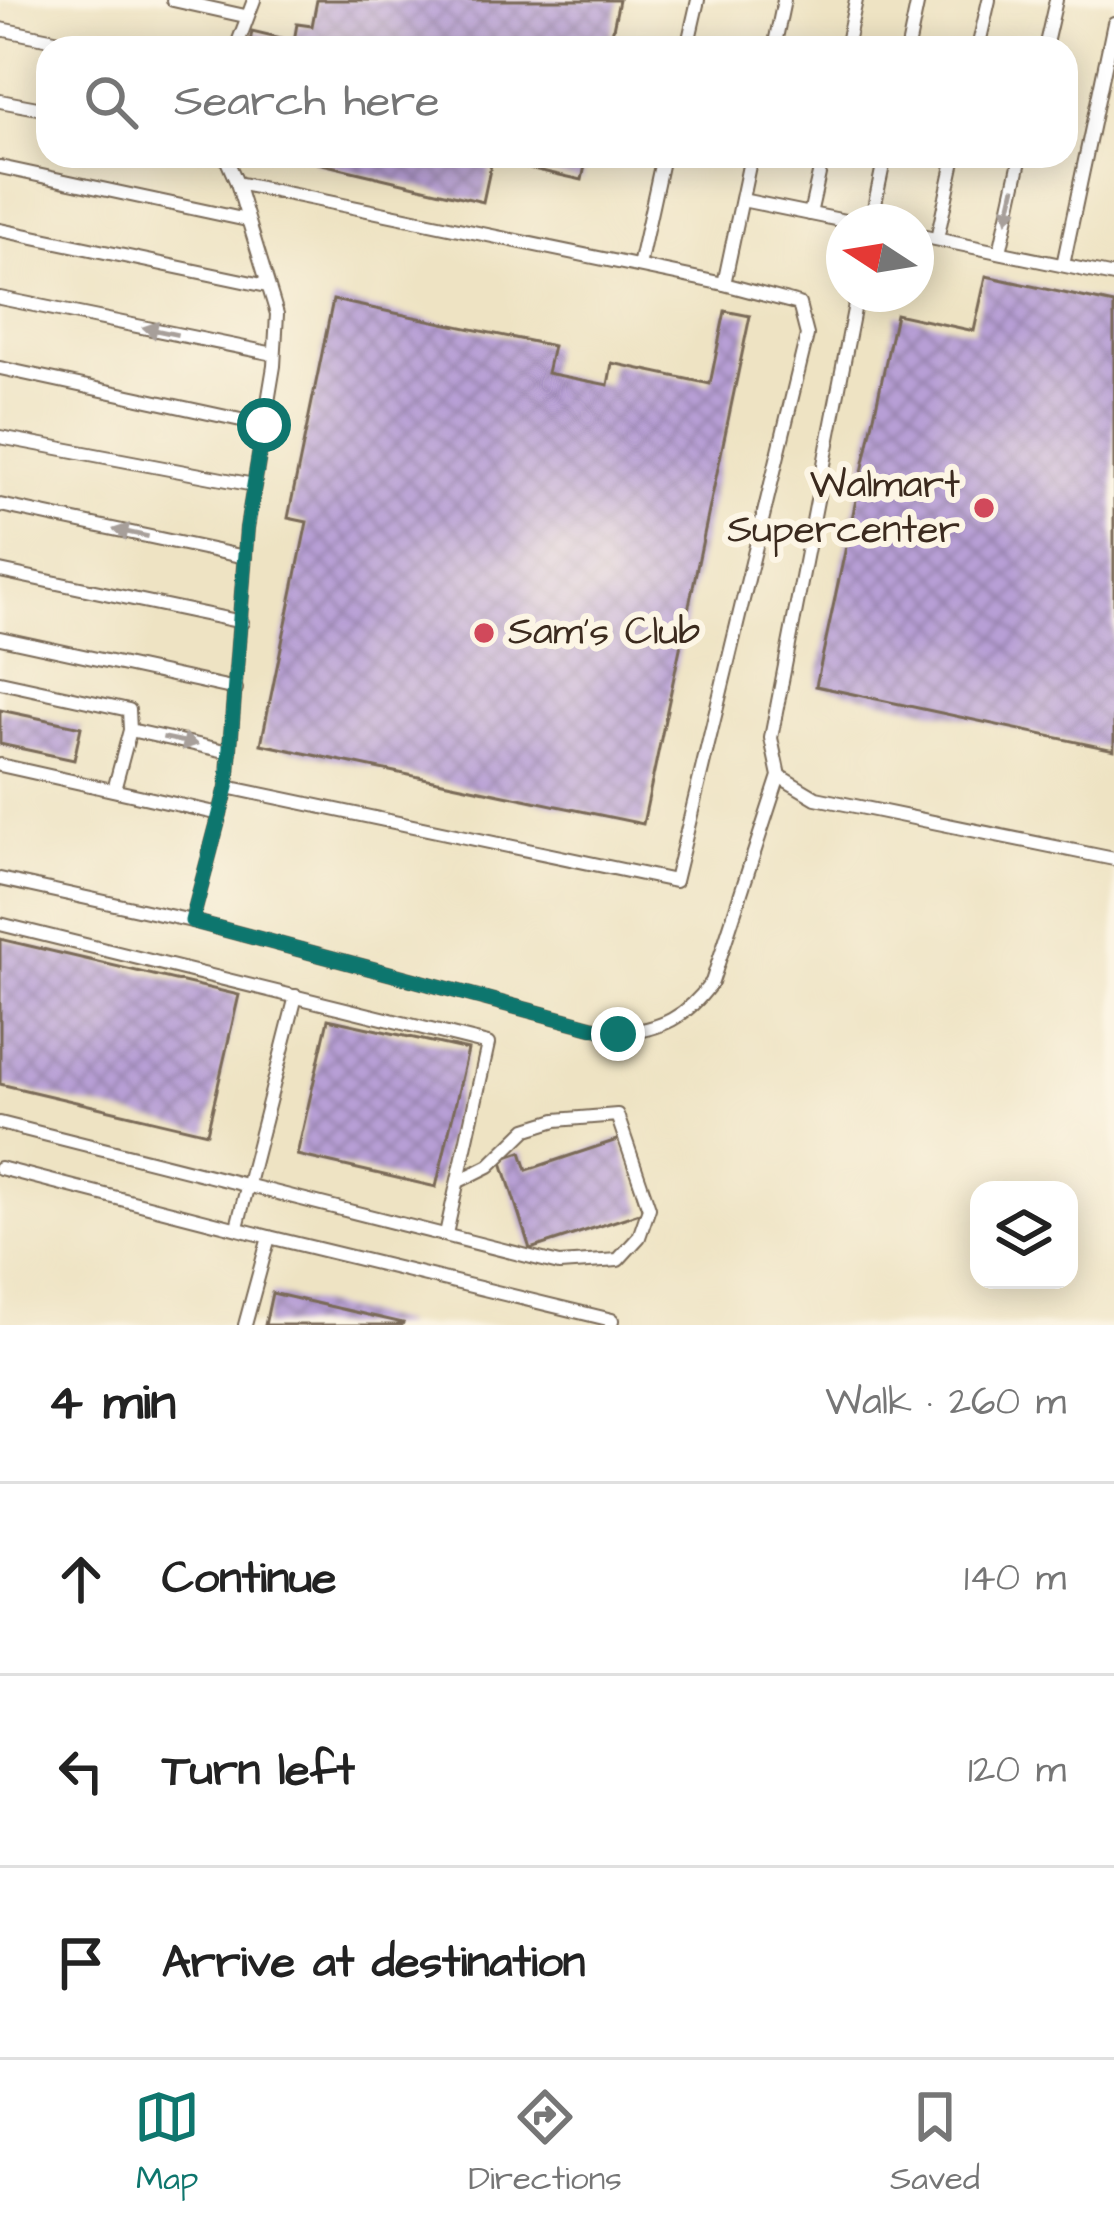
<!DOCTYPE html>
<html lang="en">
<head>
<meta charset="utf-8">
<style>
  :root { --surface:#fff; --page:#f2f2f2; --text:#222; --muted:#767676; --line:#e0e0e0; --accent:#0f766e }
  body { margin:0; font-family:"Architects Daughter",sans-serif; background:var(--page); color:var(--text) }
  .controls { position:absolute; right:36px; bottom:36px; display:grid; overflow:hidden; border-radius:24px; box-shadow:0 6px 30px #0003 }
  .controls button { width:108px; height:108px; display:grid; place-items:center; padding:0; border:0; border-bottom:3px solid var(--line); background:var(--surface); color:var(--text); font:60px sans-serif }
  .compass { position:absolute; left:826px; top:204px; width:108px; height:108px; border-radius:50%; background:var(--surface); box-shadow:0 6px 30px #0003; rotate:282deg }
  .stop { position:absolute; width:36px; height:36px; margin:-27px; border:9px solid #0f766e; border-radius:50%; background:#fff }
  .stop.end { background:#0f766e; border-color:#fff; box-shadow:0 3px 12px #0008 }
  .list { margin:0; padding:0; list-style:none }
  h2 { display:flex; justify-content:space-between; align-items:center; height:156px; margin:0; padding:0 48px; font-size:51px }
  h2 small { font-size:39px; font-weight:400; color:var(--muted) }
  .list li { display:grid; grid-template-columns:78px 1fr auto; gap:36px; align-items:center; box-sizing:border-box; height:192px; padding:0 48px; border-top:3px solid var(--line) }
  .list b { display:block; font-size:45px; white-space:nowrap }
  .list em { font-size:39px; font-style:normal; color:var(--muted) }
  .icon { flex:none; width:66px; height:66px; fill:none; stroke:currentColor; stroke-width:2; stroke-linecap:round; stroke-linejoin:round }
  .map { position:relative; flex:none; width:1114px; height:1325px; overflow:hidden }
  .search { position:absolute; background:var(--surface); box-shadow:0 6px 30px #0003; left:36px; right:36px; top:36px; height:132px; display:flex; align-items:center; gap:30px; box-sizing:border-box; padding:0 42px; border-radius:36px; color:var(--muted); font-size:45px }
  .sheet { height:732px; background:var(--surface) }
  nav { display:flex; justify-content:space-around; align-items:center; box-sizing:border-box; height:168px; border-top:3px solid var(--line); background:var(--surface); font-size:33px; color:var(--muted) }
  nav a { display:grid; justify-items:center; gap:6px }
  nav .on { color:var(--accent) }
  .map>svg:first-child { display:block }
</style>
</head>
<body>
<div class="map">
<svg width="1114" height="1325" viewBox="0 0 1114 1325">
  <defs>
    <pattern id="building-cross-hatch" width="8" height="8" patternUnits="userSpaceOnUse" patternTransform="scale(3)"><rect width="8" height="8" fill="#b79fd5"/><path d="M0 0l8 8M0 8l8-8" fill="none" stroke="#9682ac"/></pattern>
  </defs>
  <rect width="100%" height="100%" fill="#fcf5e5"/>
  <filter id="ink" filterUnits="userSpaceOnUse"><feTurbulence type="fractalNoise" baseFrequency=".00833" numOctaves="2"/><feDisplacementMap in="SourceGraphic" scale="24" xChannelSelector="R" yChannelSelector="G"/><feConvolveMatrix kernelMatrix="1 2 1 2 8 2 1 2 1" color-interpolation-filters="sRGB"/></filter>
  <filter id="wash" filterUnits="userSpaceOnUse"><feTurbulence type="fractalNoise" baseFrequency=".004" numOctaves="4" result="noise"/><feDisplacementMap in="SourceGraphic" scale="48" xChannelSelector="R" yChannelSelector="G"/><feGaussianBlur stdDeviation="2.7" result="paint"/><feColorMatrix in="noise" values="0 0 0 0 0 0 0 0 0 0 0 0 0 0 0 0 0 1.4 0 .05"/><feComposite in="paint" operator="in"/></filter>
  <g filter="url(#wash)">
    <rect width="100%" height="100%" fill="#eee3c3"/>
    <g id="blocks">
      <g fill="url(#building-cross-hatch)">
        <polygon points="317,0 619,0 609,48 249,48 252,31 294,41 297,24 312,26"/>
        <polygon points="315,156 587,156 582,180 492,160 483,202 314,162"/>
        <polygon points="986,276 1114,304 1114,750 816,686 896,314 974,331"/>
        <polygon points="333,300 553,346 547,373 608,385 612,363 710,384 725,311 750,316 643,824 261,744 307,522 288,518"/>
        <polygon points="0,710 81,727 74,760 0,744"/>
        <polygon points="0,939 239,995 207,1133 0,1084"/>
        <polygon points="328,1019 468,1050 436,1187 297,1155"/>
        <polygon points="620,1139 643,1212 530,1249 501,1159 521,1152 527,1170"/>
        <polygon points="272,1293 403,1323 402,1325 265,1325"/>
      </g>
    </g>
  </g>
  <g filter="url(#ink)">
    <use href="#blocks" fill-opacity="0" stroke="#7a6b58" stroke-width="3"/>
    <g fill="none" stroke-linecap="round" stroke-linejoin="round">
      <defs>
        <g id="lane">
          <polyline points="173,0 245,16"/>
          <polyline points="0,29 95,48"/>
          <polyline points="236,48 254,0"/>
          <polyline points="687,48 698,0"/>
          <polyline points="774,48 784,0"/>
          <polyline points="846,48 856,0"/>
          <polyline points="908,48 918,0"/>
          <polyline points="978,48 989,0"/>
          <polyline points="1045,48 1056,0"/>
          <polyline points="0,101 48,110"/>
          <polyline points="0,167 247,220"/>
          <polyline points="742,200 850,222"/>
          <polyline points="810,214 823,156"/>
          <polyline points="871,222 885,156"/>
          <polyline points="0,230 267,286"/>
          <polyline points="916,235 1114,276"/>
          <polyline points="937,239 955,156"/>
          <polyline points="1000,252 1021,156"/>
          <polyline points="1063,265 1114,23"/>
          <polyline points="639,266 663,156"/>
          <polyline points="724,284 751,156"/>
          <polyline points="0,298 274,354"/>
          <polyline points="0,368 264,425"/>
          <polyline points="0,437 254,485"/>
          <polyline points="0,505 245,557"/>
          <polyline points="0,571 242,622"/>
          <polyline points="0,638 236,689"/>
          <polyline points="0,682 129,710 130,730 114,790"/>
          <polyline points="130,730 230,752"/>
          <polyline points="0,765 220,814"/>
          <polyline points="779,776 816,798 1114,859"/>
          <polyline points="227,787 247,528 274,366 277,314 237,183"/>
          <path d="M0 879 192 921 618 1034C662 1029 686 1018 712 982L779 776 771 738 857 294"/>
          <polyline points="192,921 227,787 675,881 807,335 799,304 724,284 237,183 225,156"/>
          <polyline points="0,924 488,1044 446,1234"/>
          <polyline points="0,1123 559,1264 618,1260 639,1237 649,1208 617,1115 556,1120 527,1129 489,1166 459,1181"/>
          <polyline points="0,1168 269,1237 245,1325"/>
          <polyline points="237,1227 296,996"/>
          <polyline points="269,1237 612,1320 611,1325"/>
        </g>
      </defs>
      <use href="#lane" stroke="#7a6b58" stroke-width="16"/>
      <use href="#lane" stroke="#fff" stroke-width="12"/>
    </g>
    <defs><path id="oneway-solid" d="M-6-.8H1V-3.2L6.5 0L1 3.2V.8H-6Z" transform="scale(3)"/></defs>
    <g fill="#a79f9a">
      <use href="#oneway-solid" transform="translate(1011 204) rotate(103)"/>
      <use href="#oneway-solid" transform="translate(160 331) rotate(-168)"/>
      <use href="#oneway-solid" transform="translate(131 533) rotate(-168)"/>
      <use href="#oneway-solid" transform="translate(180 741) rotate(12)"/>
    </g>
  </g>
  <g fill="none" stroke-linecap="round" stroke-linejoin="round" filter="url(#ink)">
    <polyline stroke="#0f766e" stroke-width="15" points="264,425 247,528 227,787 192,921 618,1034"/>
  </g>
  <g fill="#d1495b" stroke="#fcf5e5" stroke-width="4.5">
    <circle cx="984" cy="508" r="12"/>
    <circle cx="484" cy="633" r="12"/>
  </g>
  <g text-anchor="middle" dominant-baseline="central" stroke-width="12" stroke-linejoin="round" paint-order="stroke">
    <g font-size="39" fill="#3b2a1e" stroke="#fcf5e5" text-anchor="end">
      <text x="960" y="486">Walmart<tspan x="960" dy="45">Supercenter</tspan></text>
      <text x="508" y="633" text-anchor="start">Sam's Club</text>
    </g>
  </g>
</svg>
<div class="controls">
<button><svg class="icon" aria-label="layers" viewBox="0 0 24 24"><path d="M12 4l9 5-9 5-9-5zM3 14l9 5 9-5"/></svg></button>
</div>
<svg class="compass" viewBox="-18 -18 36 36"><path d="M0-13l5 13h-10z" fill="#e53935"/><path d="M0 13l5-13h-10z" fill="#767676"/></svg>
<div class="stop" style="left:264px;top:425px"></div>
<div class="stop end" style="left:618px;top:1034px"></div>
<div class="search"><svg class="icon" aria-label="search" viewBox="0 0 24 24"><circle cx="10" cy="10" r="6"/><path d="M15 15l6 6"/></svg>Search here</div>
</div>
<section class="sheet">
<h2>4 min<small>Walk · 260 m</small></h2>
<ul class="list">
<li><svg class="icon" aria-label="ahead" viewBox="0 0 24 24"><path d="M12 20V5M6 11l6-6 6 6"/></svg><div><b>Continue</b></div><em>140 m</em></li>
<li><svg class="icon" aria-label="left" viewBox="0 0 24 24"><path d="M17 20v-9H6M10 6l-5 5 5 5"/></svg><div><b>Turn left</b></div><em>120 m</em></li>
<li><svg class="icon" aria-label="arrive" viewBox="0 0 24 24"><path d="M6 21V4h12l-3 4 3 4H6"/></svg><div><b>Arrive at destination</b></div></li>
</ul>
</section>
<nav>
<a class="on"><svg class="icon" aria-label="map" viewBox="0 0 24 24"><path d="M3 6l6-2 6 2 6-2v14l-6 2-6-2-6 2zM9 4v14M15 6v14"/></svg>Map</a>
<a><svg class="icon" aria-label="directions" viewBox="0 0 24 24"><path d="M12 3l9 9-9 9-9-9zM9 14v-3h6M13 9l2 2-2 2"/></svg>Directions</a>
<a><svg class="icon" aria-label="saved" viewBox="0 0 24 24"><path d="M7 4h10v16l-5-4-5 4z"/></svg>Saved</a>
</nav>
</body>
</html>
